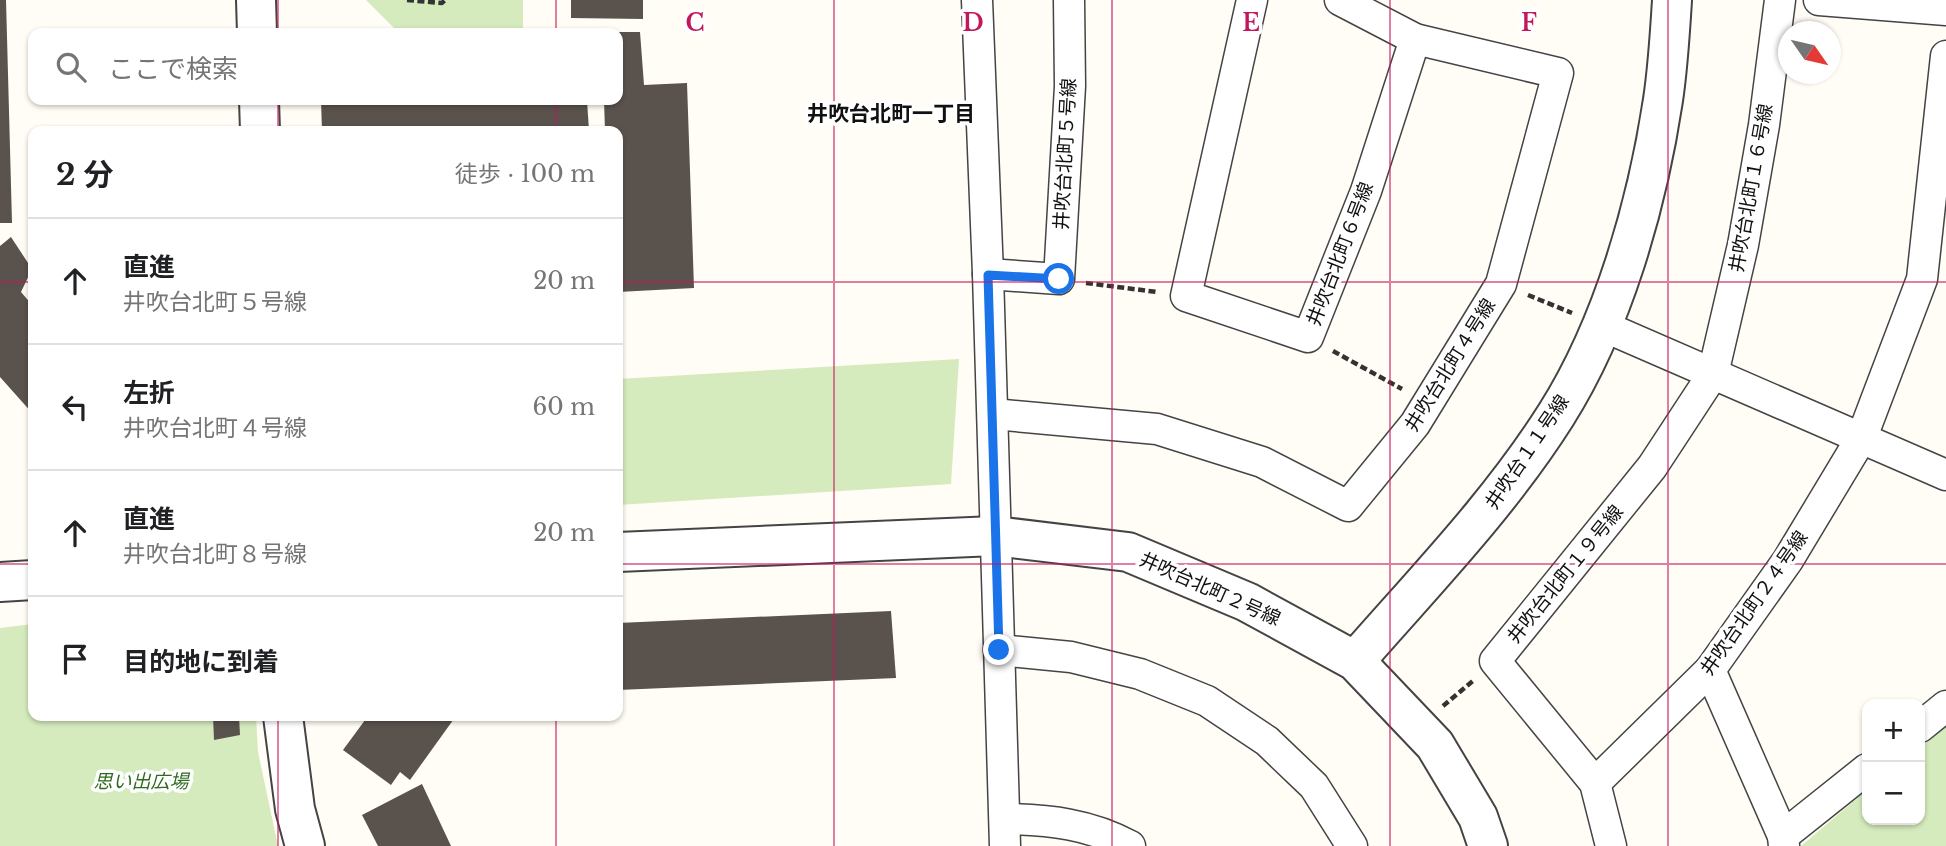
<!DOCTYPE html>
<html lang="ja">
<head>
<meta charset="utf-8">
<style>
  :root { --surface:#fff; --page:#f6f6f6; --text:#202124; --muted:#757577; --line:#e0e0e0 }
  body { margin:0; font-family:"Libre Baskerville","Noto Sans JP",serif; background:var(--page); color:var(--text) }
  .controls { position:absolute; right:21px; bottom:21px; display:grid; overflow:hidden; border-radius:14px; box-shadow:0 2px 5px #0004 }
  .controls button { width:63px; height:63px; display:grid; place-items:center; padding:0; border:0; border-bottom:2px solid var(--line); background:var(--surface); color:var(--text); font:35px sans-serif }
  .compass { position:absolute; left:1778px; top:21px; width:63px; height:63px; border-radius:50%; background:var(--surface); box-shadow:0 2px 5px #0004; rotate:124deg }
  .stop { position:absolute; width:21px; height:21px; margin:-16px; border:5px solid #1a73e8; border-radius:50%; background:#fff }
  .stop.end { background:#1a73e8; border-color:#fff; box-shadow:0 2px 7px #0008 }
  .list { margin:0; padding:0; list-style:none }
  h2 { display:flex; justify-content:space-between; align-items:center; height:91px; margin:0; padding:0 28px; font-size:30px }
  h2 small { font-size:23px; font-weight:400; color:var(--muted) }
  .list li { display:grid; grid-template-columns:46px 1fr auto; gap:21px; align-items:center; box-sizing:border-box; height:126px; padding:0 28px; border-top:2px solid var(--line) }
  .list b { display:block; font-size:26px; white-space:nowrap }
  .list p { margin:0; font-size:23px; white-space:nowrap; color:var(--muted) }
  .list em { font-size:23px; font-style:normal; color:var(--muted) }
  .icon { flex:none; width:38px; height:38px; fill:none; stroke:currentColor; stroke-width:2; stroke-linecap:round; stroke-linejoin:round }
  .map { position:relative; flex:none; width:1946px; height:846px; overflow:hidden }
  .search { position:absolute; background:var(--surface); box-shadow:0 2px 5px #0004; left:28px; top:28px; width:595px; height:77px; display:flex; align-items:center; gap:18px; box-sizing:border-box; padding:0 24px; border-radius:14px; color:var(--muted); font-size:26px }
  .panel { position:absolute; background:var(--surface); box-shadow:0 2px 5px #0004; left:28px; top:126px; width:595px; height:595px; border-radius:14px }
  .map>svg:first-child { display:block }
</style>
</head>
<body>
<div class="map">
<svg width="1946" height="846" viewBox="0 0 1946 846">
  <rect width="100%" height="100%" fill="#fffdf5"/>
  <g fill="#d5ebbd">
    <polygon points="366,0 523,0 523,33 399,33"/>
    <polygon points="959,359 951,484 618,505 618,379"/>
    <polygon points="33,624 33,716 256,716 258,752 278,846 0,846 0,628"/>
    <polygon points="1946,726 1946,846 1801,846 1867,790 1867,820 1920,820 1920,748"/>
  </g>
  <g fill="#5a524d">
    <polygon points="0,0 6,0 12,223 0,223"/>
    <polygon points="571,0 643,0 643,19 571,18"/>
    <polygon points="618,32 640,32 644,85 687,83 694,288 618,292 618,131 605,131 604,100 618,100"/>
    <polygon points="321,100 587,100 589,131 322,131"/>
    <polygon points="11,237 32,269 21,292 33,306 33,414 0,377 0,246"/>
    <polygon points="891,611 896,678 618,690 618,623"/>
    <polygon points="213,716 239,716 240,735 214,740"/>
    <polygon points="368,716 456,716 410,780 400,772 391,785 343,750"/>
    <polygon points="422,784 451,846 378,846 362,815"/>
  </g>
  <g fill="none" stroke-linecap="round" stroke-linejoin="round">
    <defs>
      <g id="minor">
        <polyline points="977,0 988,274 1005,846"/>
        <polyline points="1252,0 1186,296 1308,337 1366,191 1415,39"/>
        <polyline points="1819,0 1946,10"/>
        <polyline points="988,274 1059,279 1070,86 1069,0"/>
        <polyline points="1603,326 1946,475"/>
        <polyline points="993,414 1157,429 1262,462 1348,506 1415,424 1501,284 1558,73 1415,39 1340,0"/>
        <polyline points="999,650 1071,657 1140,674 1207,701 1267,741 1314,786 1352,846"/>
        <polyline points="1710,670 1783,836 1784,846"/>
        <polyline points="1920,727 1946,706"/>
        <polyline points="1595,783 1710,670 1788,560 1862,437 1922,279 1946,56"/>
        <path d="M1005 819C1050 820 1090 824 1130 846"/>
        <polyline points="1783,836 1867,769"/>
        <polyline points="1611,846 1595,783 1495,661 1652,467 1713,374 1743,245 1764,125 1780,0"/>
      </g>
      <g id="tertiary">
        <polyline points="256,0 257,33"/>
        <polyline points="259,100 260,131"/>
        <polyline points="618,552 995,536 1128,552 1247,602 1355,661 1435,745 1478,817 1488,846"/>
        <polyline points="0,582 33,580"/>
        <path d="M1355 661C1424 582 1499 505 1556 415 1613 325 1647 205 1663 100 1668 67 1670 33 1672 0"/>
        <polyline points="283,716 295,809 305,846"/>
      </g>
    </defs>
    <use href="#minor" stroke="#444" stroke-width="33"/>
    <use href="#tertiary" stroke="#444" stroke-width="42"/>
    <g stroke="#333" stroke-width="4.5" stroke-dasharray="7 3.5" stroke-linecap="butt">
      <polyline points="407,0 442,3 445,0"/>
      <polyline points="1086,283 1157,292"/>
      <polyline points="1528,295 1572,313"/>
      <polyline points="1333,351 1402,389"/>
      <polyline points="1443,706 1474,680"/>
    </g>
    <use href="#minor" stroke="#fff" stroke-width="30"/>
    <use href="#tertiary" stroke="#fff" stroke-width="38"/>
  </g>
  <g fill="none" stroke-linecap="round" stroke-linejoin="round">
    <polyline stroke="#1a73e8" stroke-width="9" points="999,650 988,275 1059,279"/>
  </g>
  <path fill="none" stroke="#c2185b" stroke-width="2" stroke-opacity="0.55" d="M278 0V33M556 0V33M834 0V846M1112 0V846M1390 0V846M1668 0V846M278 100V131M556 100V131M0 282H33M618 282H1946M0 564H33M618 564H1946M278 716V846M556 716V846"/>
  <g text-anchor="middle" dominant-baseline="central" stroke-width="7" stroke-linejoin="round" paint-order="stroke">
    <g font-size="19" fill="#111" stroke="#fff">
      <text transform="translate(1065 154) rotate(-87)">井吹台北町５号線</text>
      <text transform="translate(1751 188) rotate(-80)">井吹台北町１６号線</text>
      <text transform="translate(1340 254) rotate(-69)">井吹台北町６号線</text>
      <text transform="translate(1450 365) rotate(-58)">井吹台北町４号線</text>
      <text transform="translate(1527 452) rotate(-56)">井吹台１１号線</text>
      <text transform="translate(1565 574) rotate(-51)">井吹台北町１９号線</text>
      <text transform="translate(1210 589) rotate(24)">井吹台北町２号線</text>
      <text transform="translate(1754 603) rotate(-55)">井吹台北町２４号線</text>
    </g>
    <g font-size="19" font-style="italic" fill="#2f6b1f" stroke="#fff">
      <text x="141" y="781">思い出広場</text>
    </g>
    <g font-size="21" font-weight="bold" fill="#111" stroke="#fff">
      <text x="891" y="114">井吹台北町一丁目</text>
    </g>
  </g>
  <g font-size="23" text-anchor="middle" font-weight="bold" fill="#c2185b" stroke="#fff" stroke-width="7" stroke-linejoin="round" paint-order="stroke">
    <text x="695" y="31">C</text>
    <text x="973" y="31">D</text>
    <text x="1251" y="31">E</text>
    <text x="1529" y="31">F</text>
  </g>
</svg>
<div class="controls">
<button>+</button>
<button>−</button>
</div>
<svg class="compass" viewBox="-18 -18 36 36"><path d="M0-13l5 13h-10z" fill="#e53935"/><path d="M0 13l5-13h-10z" fill="#757577"/></svg>
<div class="stop" style="left:1059px;top:279px"></div>
<div class="stop end" style="left:999px;top:650px"></div>
<div class="search"><svg class="icon" aria-label="search" viewBox="0 0 24 24"><circle cx="10" cy="10" r="6"/><path d="M15 15l6 6"/></svg>ここで検索</div>
<section class="panel">
<h2>2 分<small>徒歩 · 100 m</small></h2>
<ul class="list">
<li><svg class="icon" aria-label="ahead" viewBox="0 0 24 24"><path d="M12 20V5M6 11l6-6 6 6"/></svg><div><b>直進</b><p>井吹台北町５号線</p></div><em>20 m</em></li>
<li><svg class="icon" aria-label="left" viewBox="0 0 24 24"><path d="M17 20v-9H6M10 6l-5 5 5 5"/></svg><div><b>左折</b><p>井吹台北町４号線</p></div><em>60 m</em></li>
<li><svg class="icon" aria-label="ahead" viewBox="0 0 24 24"><path d="M12 20V5M6 11l6-6 6 6"/></svg><div><b>直進</b><p>井吹台北町８号線</p></div><em>20 m</em></li>
<li><svg class="icon" aria-label="arrive" viewBox="0 0 24 24"><path d="M6 21V4h12l-3 4 3 4H6"/></svg><div><b>目的地に到着</b></div></li>
</ul>
</section>
</div>
</body>
</html>
